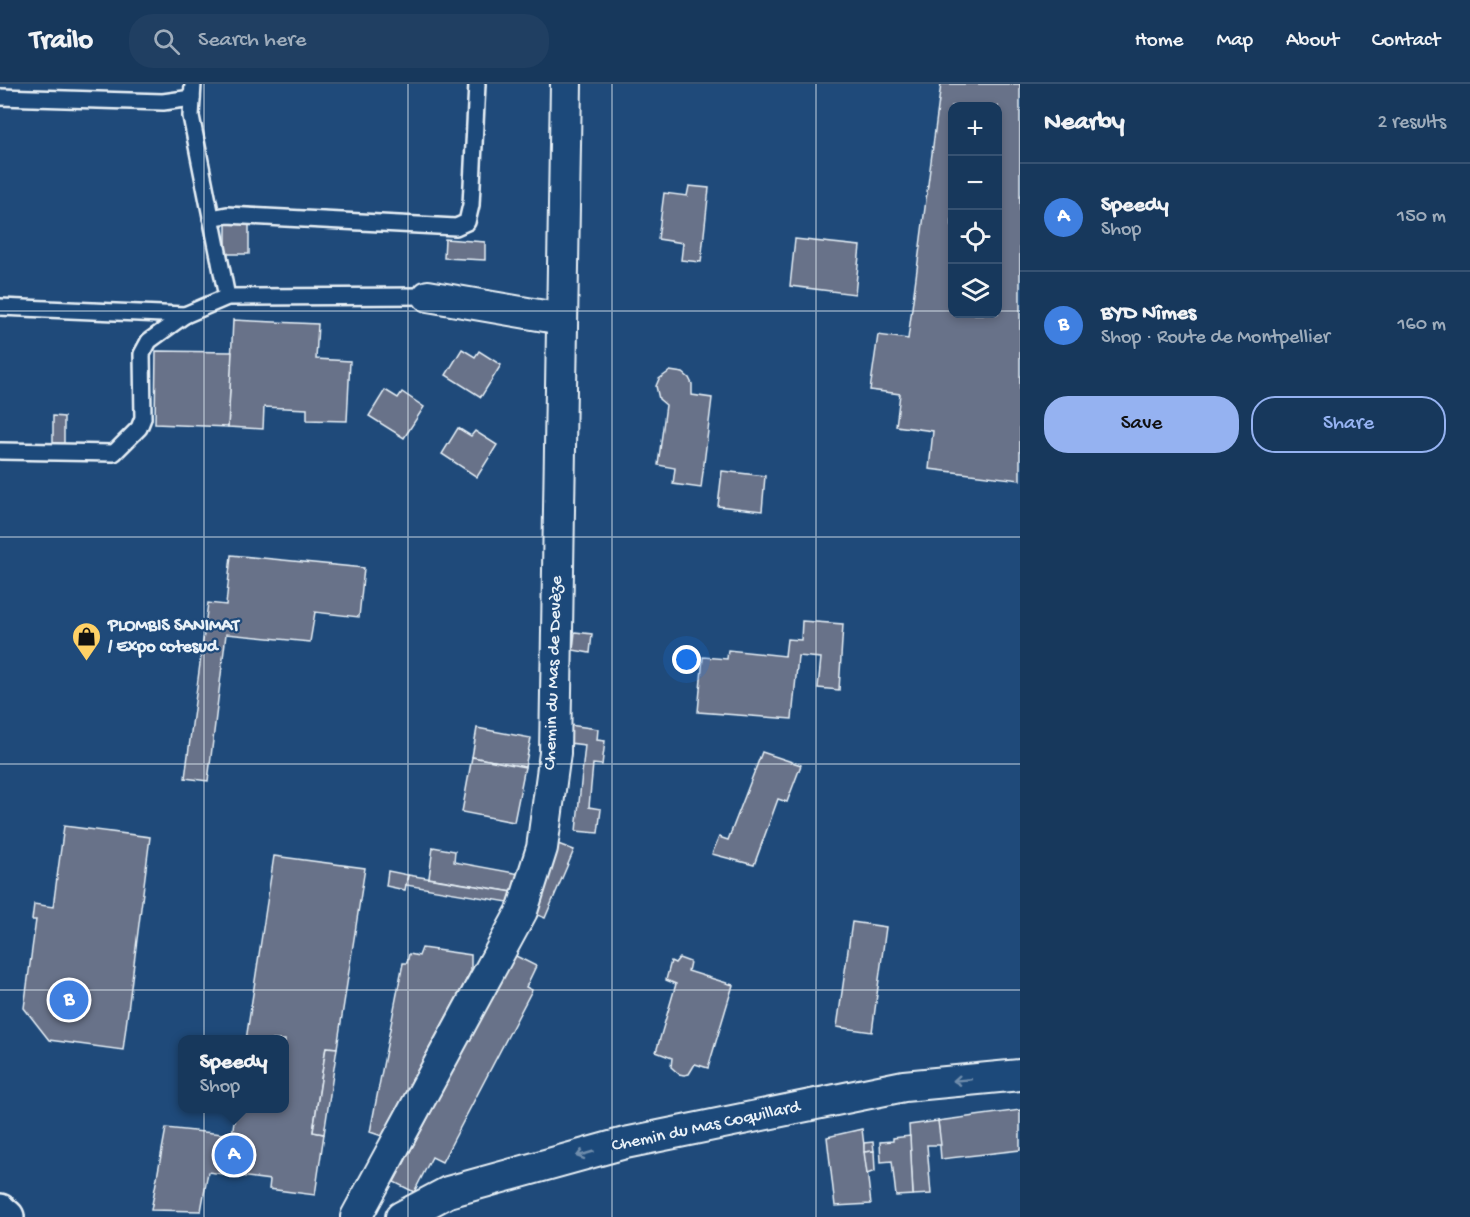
<!DOCTYPE html>
<html lang="en">
<head>
<meta charset="utf-8">
<style>
  :root { --surface:#17385c; --page:#203f62; --text:#f1f3f6; --muted:#9eacbb; --line:#365272; --accent:#95b2f1 }
  body { margin:0; font-family:"Gochi Hand",sans-serif; background:var(--page); color:var(--text) }
  .controls { position:absolute; right:18px; top:18px; display:grid; overflow:hidden; border-radius:12px; box-shadow:0 3px 9px #0003 }
  .controls button { width:54px; height:54px; display:grid; place-items:center; padding:0; border:0; border-bottom:2px solid var(--line); background:var(--surface); color:var(--text); font:30px sans-serif }
  .you { position:absolute; left:687px; top:576px; width:21px; height:21px; margin:-15px; border:4px solid #fff; border-radius:50%; background:#1a73e8; box-shadow:0 0 0 9px #1a73e833 }
  .badge { display:grid; place-items:center; width:39px; height:39px; border-radius:50%; background:var(--accent); color:#fff; font-size:20px; font-weight:700 }
  .pin { position:absolute; translate:-50% -50%; border:3px solid #fff; box-shadow:0 2px 6px #0006 }
  .popup { position:absolute; left:178px; top:951px; width:111px; height:78px; box-sizing:border-box; display:grid; place-content:center; border-radius:12px; background:var(--surface); filter:drop-shadow(0 2px 4px #0005); font-size:20px; white-space:nowrap; color:var(--muted) }
  .popup b { font-size:22px; color:var(--text) }
  .popup::after { content:''; position:absolute; left:50%; top:100%; margin-left:-12px; border:12px solid transparent; border-top-color:var(--surface) }
  .list { margin:0; padding:0; list-style:none }
  h2 { display:flex; justify-content:space-between; align-items:center; height:78px; margin:0; padding:0 24px; font-size:26px }
  h2 small { font-size:20px; font-weight:400; color:var(--muted) }
  .list li { display:grid; grid-template-columns:39px 1fr auto; gap:18px; align-items:center; box-sizing:border-box; height:108px; padding:0 24px; border-top:2px solid var(--line) }
  .list b { display:block; font-size:22px; white-space:nowrap }
  .list p { margin:0; font-size:20px; white-space:nowrap; color:var(--muted) }
  .list em { font-size:20px; font-style:normal; color:var(--muted) }
  .actions { display:flex; gap:12px; padding:18px 24px }
  .actions a { flex:1; padding:14px 0; border:2px solid var(--accent); border-radius:24px; text-align:center; font-size:21px; color:var(--accent) }
  .actions .main { background:var(--accent); color:#111 }
  .icon { flex:none; width:33px; height:33px; fill:none; stroke:currentColor; stroke-width:2; stroke-linecap:round; stroke-linejoin:round }
  .map { position:relative; flex:none; width:1020px; height:1133px; overflow:hidden }
  header { display:flex; align-items:center; gap:36px; box-sizing:border-box; height:84px; padding:0 30px; background:var(--surface); border-bottom:2px solid var(--line) }
  header strong { font-size:28px }
  nav { display:flex; gap:33px; margin-inline-start:auto; font-size:21px }
  .search { width:420px; height:54px; background:var(--page); display:flex; align-items:center; gap:15px; box-sizing:border-box; padding:0 21px; border-radius:24px; color:var(--muted); font-size:22px }
  main { display:flex }
  aside { flex:1; background:var(--surface) }
  .map>svg:first-child { display:block }
</style>
</head>
<body>
<header>
<strong>Trailo</strong>
<div class="search"><svg class="icon" aria-label="search" viewBox="0 0 24 24"><circle cx="10" cy="10" r="6"/><path d="M15 15l6 6"/></svg>Search here</div>
<nav><a>Home</a><a>Map</a><a>About</a><a>Contact</a></nav>
</header>
<main>
<div class="map">
<svg width="1020" height="1133" viewBox="0 0 1020 1133">
  <rect width="100%" height="100%" fill="#1f4a7a"/>
  <filter id="ink" filterUnits="userSpaceOnUse"><feTurbulence type="fractalNoise" baseFrequency=".0167" numOctaves="2"/><feDisplacementMap in="SourceGraphic" scale="12" xChannelSelector="R" yChannelSelector="G"/><feConvolveMatrix kernelMatrix="1 2 1 2 8 2 1 2 1" color-interpolation-filters="sRGB"/></filter>
  <g filter="url(#ink)">
    <g fill="#687289" stroke="#e8f1f8" stroke-width="1.5" fill-rule="evenodd">
      <path d="M941 0H1020V396L929 385 933 347 896 342 900 310 870 306 878 251 908 255ZM952 22H998V230H952Z"/>
      <polygon points="689,102 709,104 701,178 681,176 683,159 658,155 664,109 687,112"/>
      <rect x="226" y="139" width="23" height="31"/>
      <polygon points="445,155 485,158 485,176 444,174"/>
      <polygon points="795,155 860,162 855,210 790,202"/>
      <polygon points="233,236 318,240 316,275 350,277 347,337 307,336 307,325 264,323 263,345 228,343"/>
      <polygon points="462,265 475,273 479,267 501,281 481,313 446,291"/>
      <polygon points="156,267 232,268 228,343 155,340"/>
      <polygon points="670,287 683,289 689,294 692,300 692,311 712,314 701,404 673,400 675,384 658,381 666,321 659,315 656,302 659,295"/>
      <polygon points="385,306 398,314 402,308 424,323 404,354 369,332"/>
      <polygon points="53,332 64,333 64,361 53,360"/>
      <polygon points="458,344 471,352 475,347 497,361 477,393 442,370"/>
      <polygon points="722,387 765,392 762,427 718,422"/>
      <polygon points="231,471 364,484 359,533 315,528 310,558 226,550 208,697 185,694 208,519 226,521"/>
      <polygon points="802,537 843,540 839,606 818,604 821,574 798,572 792,635 698,628 703,573 727,575 728,566 785,572 787,555 801,556"/>
      <polygon points="575,548 592,550 590,569 573,566"/>
      <polygon points="569,641 598,645 597,656 605,657 602,681 593,680 589,723 601,725 598,749 576,747 585,661 569,659"/>
      <polygon points="477,644 531,654 525,683 472,673"/>
      <polygon points="762,668 801,681 787,718 778,715 754,781 712,770 719,753 728,756"/>
      <polygon points="472,673 525,683 514,738 462,728"/>
      <polygon points="64,742 150,753 123,966 49,956 24,924 36,836 32,836 34,820 53,823"/>
      <polygon points="558,760 574,766 545,834 533,829"/>
      <polygon points="433,763 455,767 454,778 520,790 513,808 429,794"/>
      <polygon points="274,772 365,784 337,964 326,963 313,1048 324,1050 315,1111 269,1105 270,1096 208,1088 201,1127 151,1126 166,1044 232,1051 236,1024 285,1024 285,956 246,956"/>
      <polygon points="388,787 408,791 405,806 386,802"/>
      <polygon points="408,791 513,808 508,818 406,801"/>
      <polygon points="852,838 886,843 872,948 837,943"/>
      <polygon points="422,864 471,871 471,887 382,1052 370,1048 403,879 407,879 409,870 419,872"/>
      <polygon points="514,871 536,882 526,903 532,906 442,1078 432,1073 414,1108 394,1098"/>
      <polygon points="679,874 690,878 688,887 733,901 708,984 695,980 689,990 684,991 679,990 671,983 672,974 656,968 676,900 666,896 671,877 675,879"/>
      <polygon points="326,963 337,964 324,1050 313,1048"/>
      <polygon points="1020,1026 1020,1066 941,1075 938,1037"/>
      <polygon points="938,1037 941,1061 927,1061 931,1110 913,1111 909,1041"/>
      <polygon points="862,1045 871,1120 835,1122 827,1053"/>
      <polygon points="910,1052 913,1111 896,1112 892,1077 881,1078 880,1058 893,1057 893,1054"/>
      <polygon points="873,1058 874,1067 864,1068 864,1059"/>
      <polygon points="874,1067 875,1087 867,1090 864,1068"/>
    </g>
    <g fill="none" stroke-linecap="round" stroke-linejoin="round">
      <defs>
        <g id="service">
          <polyline points="193,0 191,32 227,213"/>
          <polyline points="0,13 163,18 192,14"/>
          <polyline points="211,134 227,131 456,143 467,138 471,121 477,0"/>
          <polyline points="0,223 185,231 227,213 428,212"/>
          <polyline points="0,367 114,369 139,344 143,334 142,270 149,257 185,231"/>
        </g>
        <g id="minor">
          <polyline points="428,212 562,235"/>
          <polyline points="356,1133 522,827 542,764 555,669 566,0"/>
          <polyline points="401,1133 448,1108 625,1059 904,1002 1020,991"/>
        </g>
        <polyline id="primary" points="0,1127 7,1133"/>
      </defs>
      <use href="#service" stroke="#e8f1f8" stroke-width="20"/>
      <use href="#minor" stroke="#e8f1f8" stroke-width="34"/>
      <use href="#primary" stroke="#e8f1f8" stroke-width="38"/>
      <use href="#service" stroke="#1f4a7a" stroke-width="15"/>
      <use href="#minor" stroke="#1f4a7a" stroke-width="30"/>
      <use href="#primary" stroke="#1f4a7a" stroke-width="33"/>
    </g>
    <defs><path id="oneway-shaft" d="M-6 0H5M1.5-3L5.5 0L1.5 3" fill="none" stroke-width="1.6" stroke-linecap="round" stroke-linejoin="round" transform="scale(1.5)"/></defs>
    <g stroke="#6f8dac">
      <use href="#oneway-shaft" transform="translate(962 996) rotate(175)"/>
      <use href="#oneway-shaft" transform="translate(585 1070) rotate(164)"/>
    </g>
  </g>
  <path fill="none" stroke="#e8f1f8" stroke-width="1.5" stroke-opacity="0.55" d="M204 0V1133M408 0V1133M612 0V1133M816 0V1133M0 227H952M998 227H1020M0 453H1020M0 680H1020M0 906H1020"/>
  <defs>
    <symbol id="shop-pin" viewBox="-11 -11 22 30"><path d="M0 17L-7.5 6A9.5 9.5 0 1 1 7.5 6Z" fill="#ffd166" stroke="#1f4a7a"/><path d="M-5-2.5h2.3a2.7 3.5 0 0 1 5.4 0H5L5.5 6h-11ZM-1.5-2.5h3a1.5 2.3 0 0 0-3 0Z" fill="#111"/></symbol>
  </defs>
  <g fill-rule="evenodd">
    <use href="#shop-pin" x="70" y="536" width="33" height="45"/>
  </g>
  <g text-anchor="middle" dominant-baseline="central" stroke-width="4.5" stroke-linejoin="round" paint-order="stroke">
    <g font-size="18" font-weight="bold" fill="#e8f1f8" stroke="#1f4a7a" text-anchor="start">
      <text x="108" y="542">PLOMBIS SANIMAT<tspan x="108" dy="21">/ Expo cotesud</tspan></text>
    </g>
    <g font-size="18" fill="#e8f1f8" stroke="#1f4a7a">
      <text transform="translate(554 589) rotate(-88)">Chemin du Mas de Devèze</text>
      <text transform="translate(706 1043) rotate(-12)">Chemin du Mas Coquillard</text>
    </g>
  </g>
</svg>
<div class="controls">
<button>+</button>
<button>−</button>
<button><svg class="icon" aria-label="locate" viewBox="0 0 24 24"><circle cx="12" cy="12" r="6"/><path d="M12 2v4M12 18v4M2 12h4M18 12h4"/></svg></button>
<button><svg class="icon" aria-label="layers" viewBox="0 0 24 24"><path d="M12 4l9 5-9 5-9-5zM3 14l9 5 9-5"/></svg></button>
</div>
<div class="you"></div>
<div class="pin badge" style="left:234px;top:1071px;background:#3f7fe0">A</div>
<div class="popup"><b>Speedy</b>Shop</div>
<div class="pin badge" style="left:69px;top:916px;background:#3f7fe0">B</div>
</div>
<aside>
<h2>Nearby<small>2 results</small></h2>
<ul class="list">
<li><span class="badge" style="background:#3f7fe0">A</span><div><b>Speedy</b><p>Shop</p></div><em>150 m</em></li>
<li><span class="badge" style="background:#3f7fe0">B</span><div><b>BYD Nîmes</b><p>Shop · Route de Montpellier</p></div><em>160 m</em></li>
</ul>
<div class="actions"><a class="main">Save</a><a>Share</a></div>
</aside>
</main>
</body>
</html>
